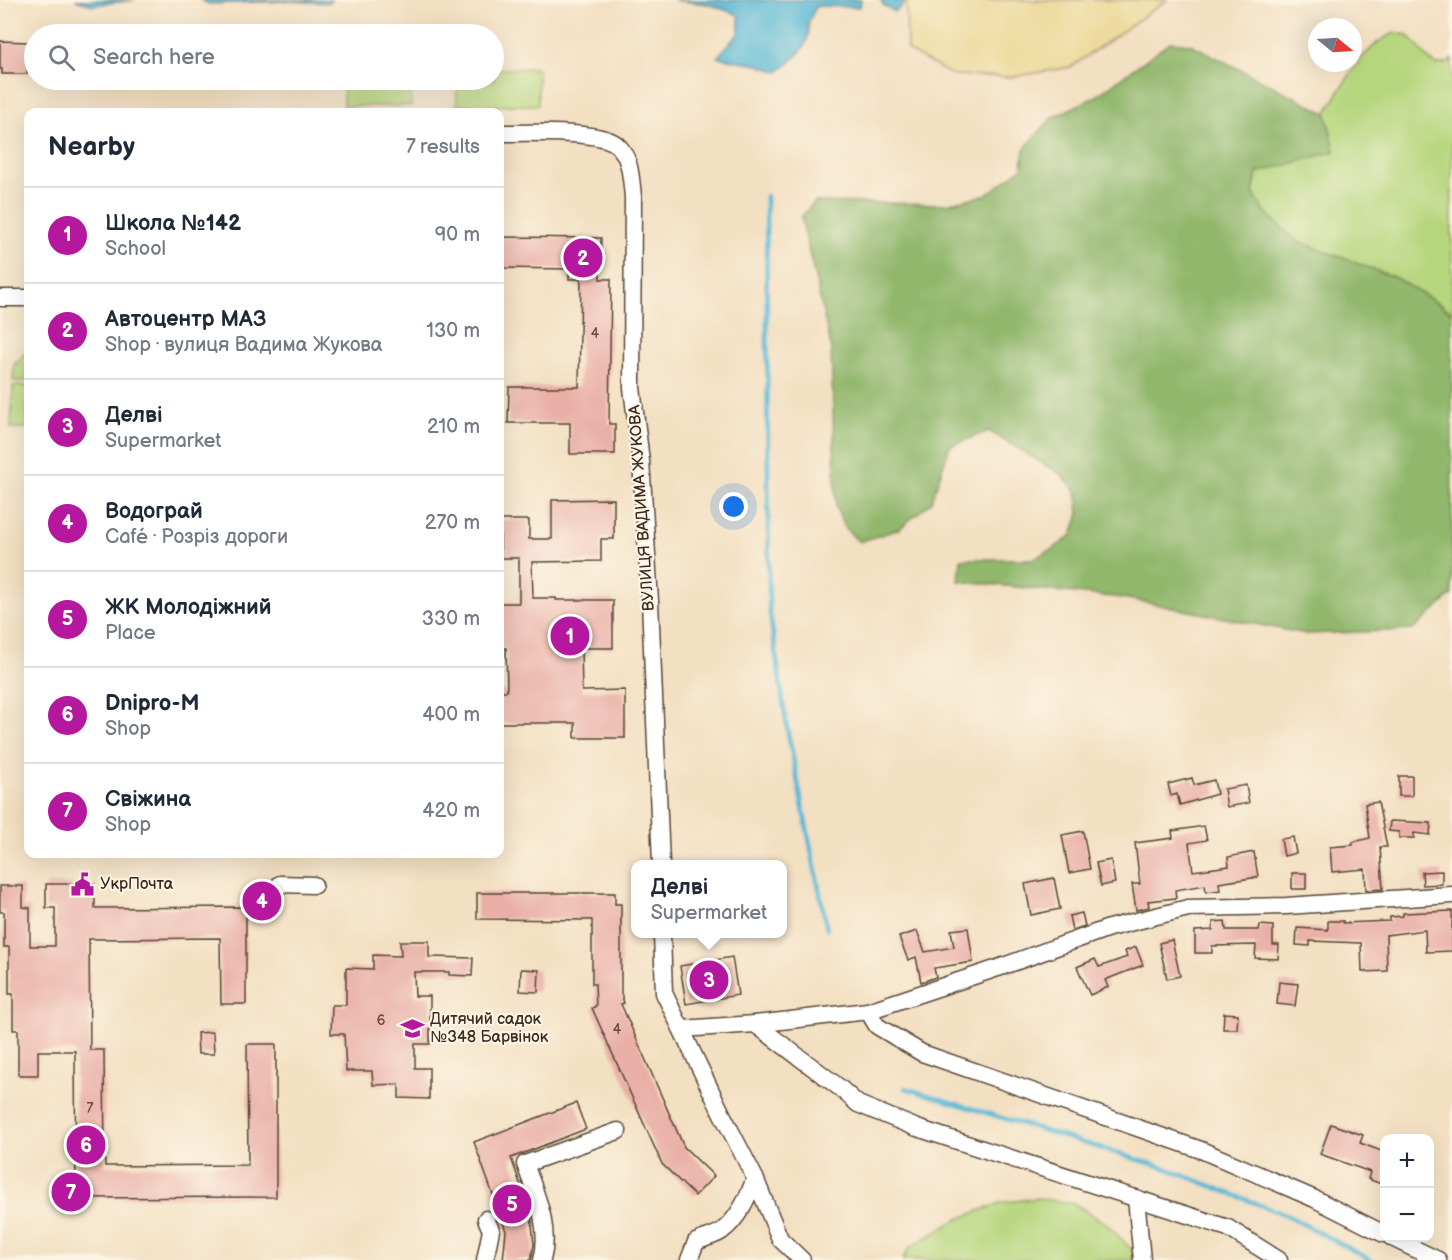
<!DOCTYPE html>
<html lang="en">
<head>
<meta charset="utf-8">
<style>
  :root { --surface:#fff; --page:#f2f2f3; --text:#1f2937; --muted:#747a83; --line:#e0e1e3; --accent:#b5179e }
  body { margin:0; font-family:"Balsamiq Sans",sans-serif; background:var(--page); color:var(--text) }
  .controls { position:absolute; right:18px; bottom:18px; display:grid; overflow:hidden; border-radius:12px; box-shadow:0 6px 24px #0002 }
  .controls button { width:54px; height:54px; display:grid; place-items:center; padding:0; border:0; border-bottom:2px solid var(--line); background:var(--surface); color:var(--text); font:30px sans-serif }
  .compass { position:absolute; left:1308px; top:18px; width:54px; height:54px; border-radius:50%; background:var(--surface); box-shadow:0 6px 24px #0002; rotate:108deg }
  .you { position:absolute; left:734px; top:507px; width:21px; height:21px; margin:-15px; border:4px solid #fff; border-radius:50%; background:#1a73e8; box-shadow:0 0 0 9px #1a73e833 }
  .badge { display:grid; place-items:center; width:39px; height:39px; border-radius:50%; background:var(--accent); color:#fff; font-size:20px; font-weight:700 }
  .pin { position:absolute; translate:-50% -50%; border:3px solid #fff; box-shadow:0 2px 6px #0006 }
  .popup { position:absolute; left:631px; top:860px; width:156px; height:78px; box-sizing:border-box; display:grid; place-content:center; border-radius:12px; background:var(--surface); filter:drop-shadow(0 2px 4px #0005); font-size:20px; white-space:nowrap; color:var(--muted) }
  .popup b { font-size:22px; color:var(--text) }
  .popup::after { content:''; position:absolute; left:50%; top:100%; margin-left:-12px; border:12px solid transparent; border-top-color:var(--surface) }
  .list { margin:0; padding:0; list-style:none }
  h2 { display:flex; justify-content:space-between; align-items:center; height:78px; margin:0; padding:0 24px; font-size:26px }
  h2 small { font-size:20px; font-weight:400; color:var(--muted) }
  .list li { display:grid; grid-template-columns:39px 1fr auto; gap:18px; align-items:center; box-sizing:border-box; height:96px; padding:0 24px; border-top:2px solid var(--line) }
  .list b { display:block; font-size:22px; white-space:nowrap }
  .list p { margin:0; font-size:20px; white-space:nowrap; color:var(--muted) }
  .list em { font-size:20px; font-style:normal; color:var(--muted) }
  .icon { flex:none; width:33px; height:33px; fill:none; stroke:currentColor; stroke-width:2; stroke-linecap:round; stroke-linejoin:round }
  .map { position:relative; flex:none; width:1452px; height:1260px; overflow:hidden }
  .search { position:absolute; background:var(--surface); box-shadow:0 6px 24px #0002; left:24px; top:24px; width:480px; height:66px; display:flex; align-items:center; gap:15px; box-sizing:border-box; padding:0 21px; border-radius:33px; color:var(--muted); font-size:22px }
  .panel { position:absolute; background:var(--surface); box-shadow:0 6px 24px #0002; left:24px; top:108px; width:480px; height:750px; border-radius:12px }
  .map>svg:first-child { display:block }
</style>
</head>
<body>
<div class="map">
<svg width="1452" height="1260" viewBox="0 0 1452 1260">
  <rect width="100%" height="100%" fill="#fcf5e5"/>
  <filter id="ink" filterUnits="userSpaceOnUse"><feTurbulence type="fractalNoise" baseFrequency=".0167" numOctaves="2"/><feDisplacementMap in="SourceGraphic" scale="12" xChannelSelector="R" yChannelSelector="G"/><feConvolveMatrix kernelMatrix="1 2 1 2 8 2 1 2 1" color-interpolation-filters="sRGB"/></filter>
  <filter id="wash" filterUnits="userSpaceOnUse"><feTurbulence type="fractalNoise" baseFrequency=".008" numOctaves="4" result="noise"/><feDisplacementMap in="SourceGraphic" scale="24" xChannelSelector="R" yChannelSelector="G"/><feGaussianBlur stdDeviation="1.35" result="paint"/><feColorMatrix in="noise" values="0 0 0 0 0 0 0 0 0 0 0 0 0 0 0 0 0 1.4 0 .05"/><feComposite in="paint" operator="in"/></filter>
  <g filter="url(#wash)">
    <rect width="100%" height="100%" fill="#f3dfc1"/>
    <g fill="#b6d67d" stroke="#78804e" stroke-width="1.5">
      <path d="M1396 33 1408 35 1429 60 1437 65 1448 63 1452 59V312L1396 278 1295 240 1263 211 1253 192 1257 173 1335 151 1326 113C1343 86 1365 42 1396 33Z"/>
      <polygon points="538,68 538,105 457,106 457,80 494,80 494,69"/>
      <polygon points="344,80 411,80 411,106 343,106"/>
      <polygon points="28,350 28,381 13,381 14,365"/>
      <polygon points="13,386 28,386 28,428 11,428"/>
      <polygon points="1037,1198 1075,1204 1107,1224 1133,1251 1133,1260 903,1260 909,1248 956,1220 1000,1203"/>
    </g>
    <polygon fill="#90b76c" stroke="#667045" stroke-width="1.5" points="1170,42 1190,44 1326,113 1335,151 1257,173 1253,192 1263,210 1295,240 1396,278 1452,312 1452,595 1413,630 1306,634 1123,598 959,581 961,559 1032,559 1053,549 1072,535 1079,513 1076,491 1062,475 989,431 950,446 931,502 899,529 859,542 844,527 836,507 831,347 801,217 815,202 945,204 986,195 1022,168 1024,149 1053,117 1095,97"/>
    <polygon fill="#eeda9e" stroke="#94825e" stroke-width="1.5" points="1167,0 1071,67 1012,77 952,75 907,50 906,1 909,0"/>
    <g fill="#57b8d6" stroke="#49717a" stroke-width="1.5">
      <polygon points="75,0 135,0 93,5"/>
      <polygon points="200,0 331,0 328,3 289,1 209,4"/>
      <path d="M674 0H861L860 7 816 6 808 24C813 45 793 60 778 72L755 64 717 57 739 33V15L708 4Z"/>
      <polygon points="881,0 908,0 895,12 883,5"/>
    </g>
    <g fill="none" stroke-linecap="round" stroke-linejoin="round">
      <g stroke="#57b8d6" stroke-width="4.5">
        <polyline points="766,196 769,608 787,728 827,929"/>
        <polyline points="905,1088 1165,1168 1286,1215 1371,1260"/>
      </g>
    </g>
    <g id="blocks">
      <g fill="#e9aea6">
        <polygon points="0,41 28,42 27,74 2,74 2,69 0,69"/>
        <polygon points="500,237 601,238 600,279 611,279 609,424 615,424 615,454 570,454 570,423 508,423 509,387 579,387 581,279 569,279 569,269 500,268"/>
        <polygon points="614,499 614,539 601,539 601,561 532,562 533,598 556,598 556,600 613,600 613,648 581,648 582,691 625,690 625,738 575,738 575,723 500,723 500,691 507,691 506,648 500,648 500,603 519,603 519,558 500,558 500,520 529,520 529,539 552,539 552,500"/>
        <rect x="1399" y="776" width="13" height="20"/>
        <polygon points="1192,778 1194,785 1214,780 1217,794 1180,805 1177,794 1171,796 1168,784"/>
        <polygon points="1246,785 1249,803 1227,807 1224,789"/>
        <polygon points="1378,802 1387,847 1380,847 1383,889 1366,890 1365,869 1332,872 1330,847 1353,845 1353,842 1370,838 1365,804"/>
        <polygon points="1390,821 1431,823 1430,835 1414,833 1414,838 1399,838 1399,832 1389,831"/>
        <polygon points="1204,826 1207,840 1189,843 1193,871 1229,866 1228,857 1254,852 1258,877 1219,883 1220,890 1206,892 1205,885 1175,890 1176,898 1148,901 1149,907 1136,910 1132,884 1140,884 1135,843 1173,838 1172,831"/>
        <polygon points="1083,831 1090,869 1069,873 1062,835"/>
        <polygon points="1293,837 1296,853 1284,856 1281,839"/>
        <polygon points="1111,860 1115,883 1101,886 1096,863"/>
        <polygon points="1442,871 1442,884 1423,885 1422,872"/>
        <rect x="1292" y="873" width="14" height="16"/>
        <polygon points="1054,878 1060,909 1031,915 1025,884"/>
        <polygon points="46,884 95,884 95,908 246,907 246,1004 221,1004 220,938 89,939 90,1050 104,1050 105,1166 248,1165 247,1044 276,1044 276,1197 76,1198 75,1051 38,1051 38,1075 18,1075 18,1030 13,1030 13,994 9,994 9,947 4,947 4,912 0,912 0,886 23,886 23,907 30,908 30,946 55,946 55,908 46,908"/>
        <polygon points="477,893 615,893 615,904 621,904 621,993 624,1003 621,1004 684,1147 714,1176 695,1196 662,1164 592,1008 596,1006 595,984 592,984 592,920 477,919"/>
        <polygon points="1452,911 1452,951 1426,952 1425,930 1386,935 1387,971 1362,972 1361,943 1310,941 1310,946 1296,945 1297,928 1328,930 1328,921 1343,921 1343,923 1390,921 1390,917 1403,916 1403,913"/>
        <polygon points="1082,913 1085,926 1072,930 1069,916"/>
        <polygon points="1225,921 1226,930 1259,930 1260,925 1273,926 1273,945 1279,945 1278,959 1255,958 1256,945 1212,946 1212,953 1195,953 1195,931 1213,930 1213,922"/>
        <polygon points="968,928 973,962 934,968 936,977 921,982 916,957 908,960 899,937 917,931 925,952 954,947 951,930"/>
        <polygon points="1172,940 1180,976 1167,979 1159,943"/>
        <polygon points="400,941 429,941 429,957 473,958 472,976 449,975 449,972 414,972 415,996 430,996 430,1044 415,1044 415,1068 429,1068 429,1099 399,1098 399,1084 373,1085 372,1071 346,1071 344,1034 331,1034 332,1005 346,1005 346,968 373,969 373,955 401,956"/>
        <polygon points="1136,947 1143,965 1105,980 1108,987 1090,995 1077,967 1095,959 1099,967 1127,957 1125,951"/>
        <polygon points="732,957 738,995 686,1004 680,966"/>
        <polygon points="521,969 539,970 538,992 520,991"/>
        <polygon points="1279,982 1298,984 1295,1006 1277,1004"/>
        <polygon points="1224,1013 1238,1014 1237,1029 1223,1029"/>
        <polygon points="213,1032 214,1054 198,1054 197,1033"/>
        <polygon points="576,1103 586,1129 511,1158 531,1214 534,1245 531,1260 503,1260 506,1231 474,1142"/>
        <polygon points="1331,1124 1363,1135 1360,1143 1384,1152 1384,1185 1368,1179 1370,1172 1320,1154"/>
      </g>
    </g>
  </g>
  <g filter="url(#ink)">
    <use href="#blocks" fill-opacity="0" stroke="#574536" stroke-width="1.5"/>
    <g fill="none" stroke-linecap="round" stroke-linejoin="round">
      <defs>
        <g id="street">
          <path d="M500 133C525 133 598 130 616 144 631 156 631 179 633 197L632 388 641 461 650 601 661 864"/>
          <polyline points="0,298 28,298"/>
          <polyline points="280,884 314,885"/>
          <path d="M662 934 664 993 722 1114 755 1178C748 1197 739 1218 722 1231 715 1236 704 1238 696 1242L689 1260"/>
          <polyline points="868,1011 877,1026 922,1053 1201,1150 1315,1199 1384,1234"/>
          <polyline points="755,1024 840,1088 858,1104 917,1128 1228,1228 1279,1260"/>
          <polyline points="682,1029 755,1024 868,1011 998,968 1109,928 1188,908 1286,906 1452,895"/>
          <polyline points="755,1178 780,1239 802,1260"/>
          <polyline points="1136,1198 1142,1260"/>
          <polyline points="1392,1238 1438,1260"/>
          <polyline points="485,1260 491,1230 486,1219"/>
          <path d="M542 1260C551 1227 536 1195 525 1164L618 1131"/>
        </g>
      </defs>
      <use href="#street" stroke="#574536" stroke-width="19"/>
      <use href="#street" stroke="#fff" stroke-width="16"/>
    </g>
  </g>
  <defs>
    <symbol id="civic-bare" viewBox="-9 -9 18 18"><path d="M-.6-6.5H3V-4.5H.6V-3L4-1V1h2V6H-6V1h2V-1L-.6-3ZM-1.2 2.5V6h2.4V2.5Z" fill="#b5179e" stroke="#fcf5e5" stroke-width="2.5" paint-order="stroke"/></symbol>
    <symbol id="school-bare" viewBox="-9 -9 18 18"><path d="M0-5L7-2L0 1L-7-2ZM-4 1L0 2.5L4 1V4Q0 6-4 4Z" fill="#b5179e" stroke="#fcf5e5" stroke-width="2.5" paint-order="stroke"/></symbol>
  </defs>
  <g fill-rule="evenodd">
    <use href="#civic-bare" x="66" y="868" width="33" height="33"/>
    <use href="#school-bare" x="396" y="1012" width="33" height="33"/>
  </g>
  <g text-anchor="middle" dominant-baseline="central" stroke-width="4.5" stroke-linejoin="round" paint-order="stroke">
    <g font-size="14" fill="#664b40">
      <text x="595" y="333">4</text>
      <text x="381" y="1020">6</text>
      <text x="617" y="1029">4</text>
      <text x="90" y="1108">7</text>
    </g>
    <g font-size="16" fill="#3b2a1e" stroke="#fcf5e5">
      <text transform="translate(642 508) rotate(-94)">ВУЛИЦЯ ВАДИМА ЖУКОВА</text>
    </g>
    <g font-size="16" fill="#3b2a1e" stroke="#fcf5e5" text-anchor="start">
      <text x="100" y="884">УкрПочта</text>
      <text x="430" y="1019">Дитячий садок<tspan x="430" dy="18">№348 Барвінок</tspan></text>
    </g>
  </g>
</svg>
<div class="controls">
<button>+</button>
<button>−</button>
</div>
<svg class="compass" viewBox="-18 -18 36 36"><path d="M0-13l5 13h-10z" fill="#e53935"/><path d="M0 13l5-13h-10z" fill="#747a83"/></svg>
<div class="you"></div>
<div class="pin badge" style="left:570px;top:636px">1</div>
<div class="pin badge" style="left:583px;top:258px">2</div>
<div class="pin badge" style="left:709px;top:980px">3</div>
<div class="popup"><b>Делві</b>Supermarket</div>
<div class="pin badge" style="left:262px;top:901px">4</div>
<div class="pin badge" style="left:512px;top:1204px">5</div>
<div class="pin badge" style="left:86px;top:1145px">6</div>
<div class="pin badge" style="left:71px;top:1192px">7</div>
<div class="search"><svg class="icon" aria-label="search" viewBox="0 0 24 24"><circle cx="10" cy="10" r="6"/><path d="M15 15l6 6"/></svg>Search here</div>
<section class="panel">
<h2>Nearby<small>7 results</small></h2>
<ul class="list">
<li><span class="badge">1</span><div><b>Школа №142</b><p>School</p></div><em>90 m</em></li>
<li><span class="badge">2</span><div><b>Автоцентр МАЗ</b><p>Shop · вулиця Вадима Жукова</p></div><em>130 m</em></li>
<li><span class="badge">3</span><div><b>Делві</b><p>Supermarket</p></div><em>210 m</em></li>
<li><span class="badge">4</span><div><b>Водограй</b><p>Café · Розріз дороги</p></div><em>270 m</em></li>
<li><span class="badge">5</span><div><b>ЖК Молодіжний</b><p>Place</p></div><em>330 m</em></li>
<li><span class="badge">6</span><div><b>Dnipro-M</b><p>Shop</p></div><em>400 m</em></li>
<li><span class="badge">7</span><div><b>Свіжина</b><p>Shop</p></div><em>420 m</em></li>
</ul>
</section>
</div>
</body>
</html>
